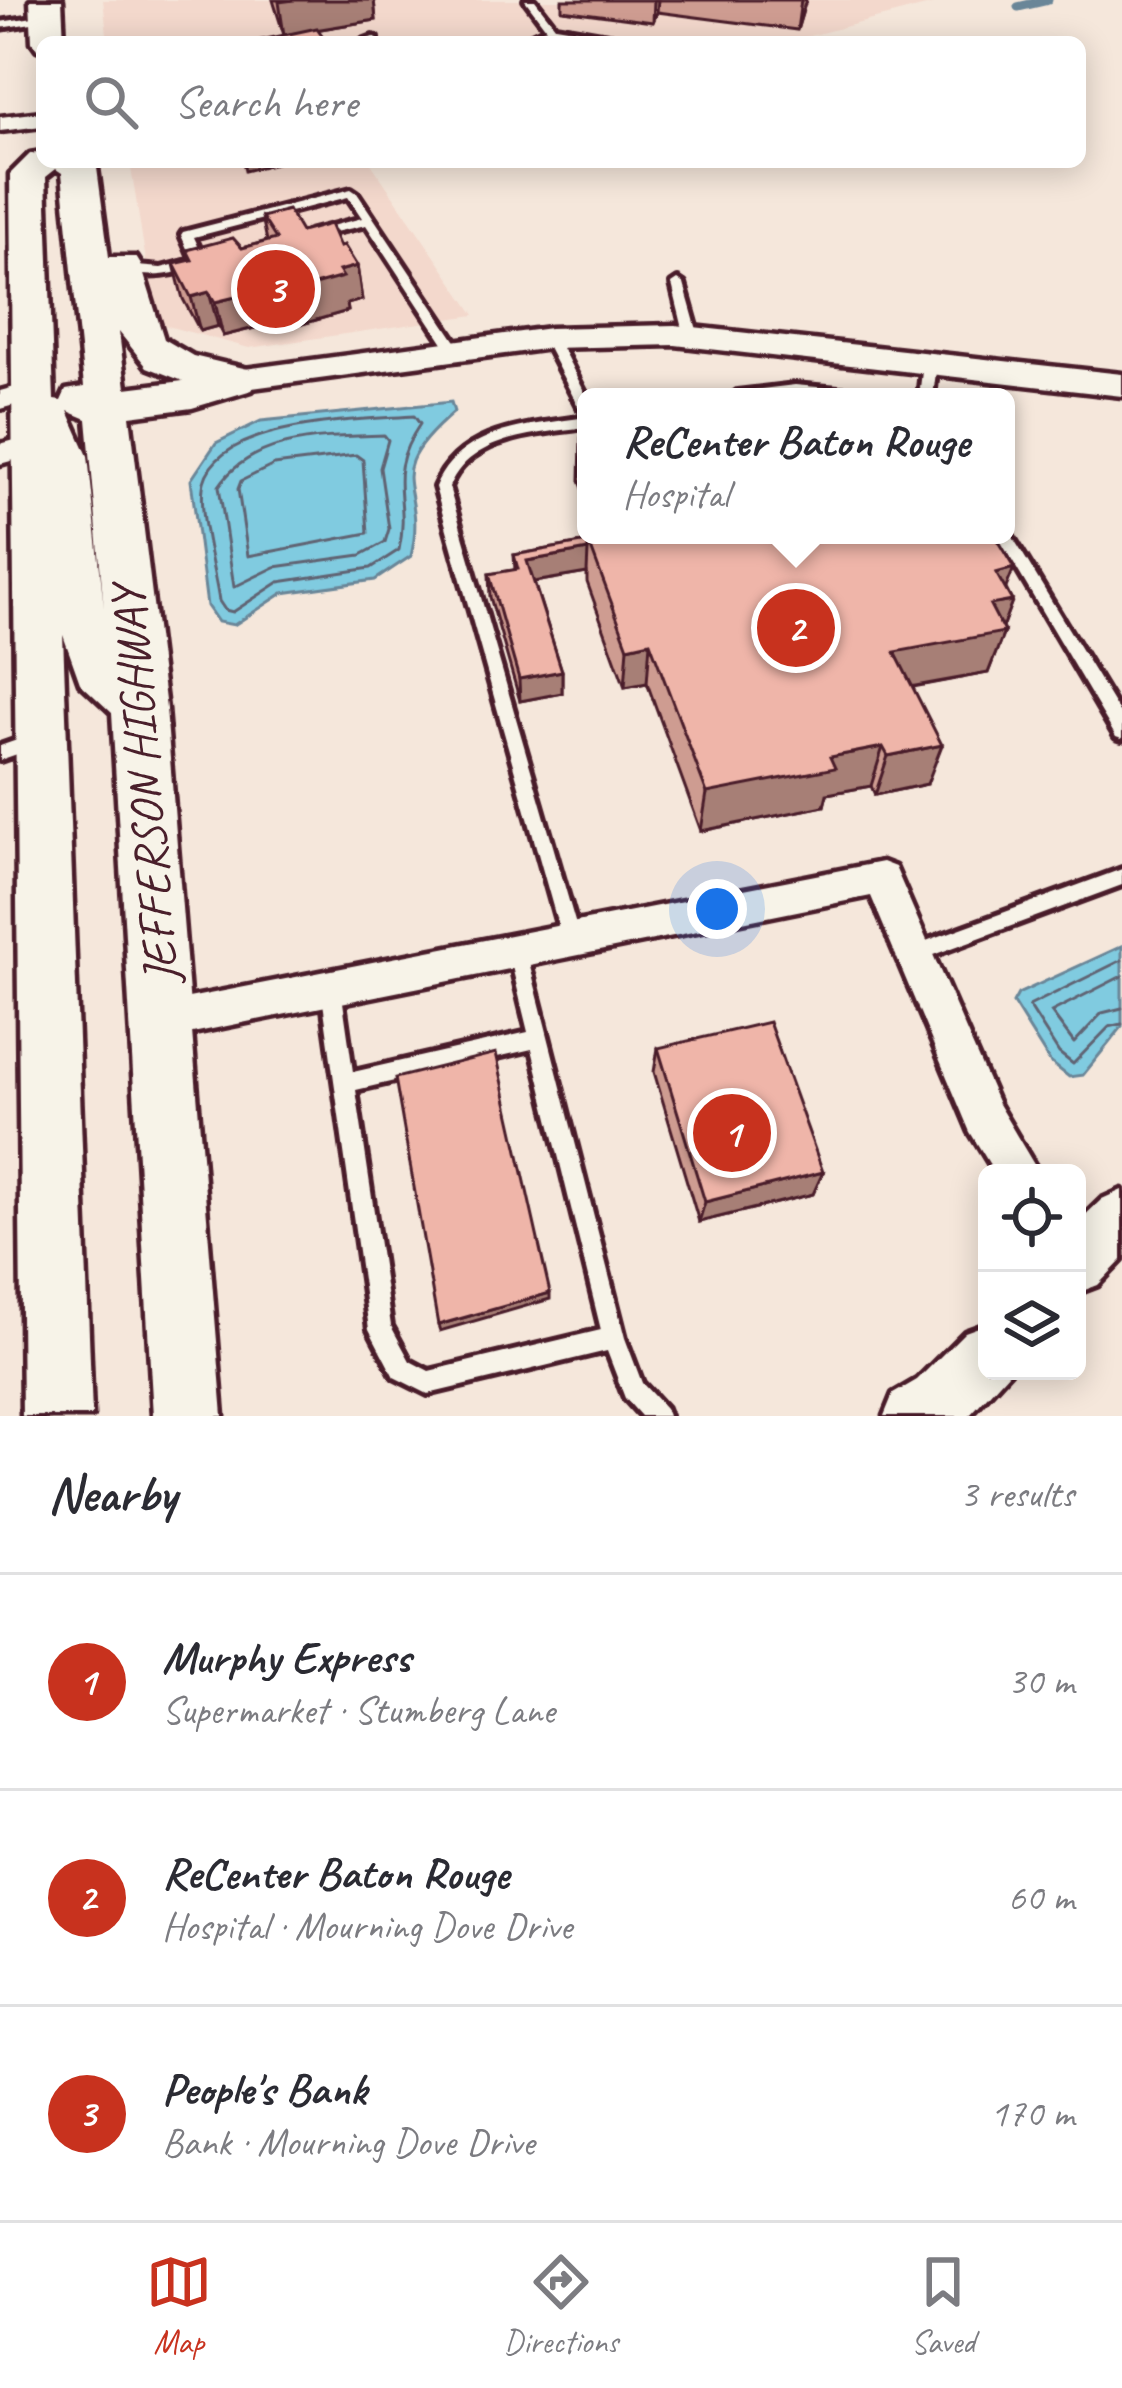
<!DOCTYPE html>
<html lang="en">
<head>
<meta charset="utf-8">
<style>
  :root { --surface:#fff; --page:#f7f7f7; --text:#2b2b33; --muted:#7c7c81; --line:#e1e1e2; --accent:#c8321e }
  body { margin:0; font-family:Caveat,sans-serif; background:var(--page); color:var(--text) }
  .controls { position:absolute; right:36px; bottom:36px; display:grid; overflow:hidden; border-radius:18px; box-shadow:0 6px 30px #0003 }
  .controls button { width:108px; height:108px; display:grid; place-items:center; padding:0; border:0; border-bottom:3px solid var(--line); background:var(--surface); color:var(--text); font:60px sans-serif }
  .you { position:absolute; left:717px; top:909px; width:42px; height:42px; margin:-30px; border:9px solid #fff; border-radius:50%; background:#1a73e8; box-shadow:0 0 0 18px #1a73e833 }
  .badge { display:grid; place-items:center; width:78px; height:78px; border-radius:50%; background:var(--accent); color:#fff; font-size:39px; font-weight:700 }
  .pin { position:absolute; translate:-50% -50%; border:6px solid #fff; box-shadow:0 3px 12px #0006 }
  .popup { position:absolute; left:577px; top:388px; width:438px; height:156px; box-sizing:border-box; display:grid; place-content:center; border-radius:18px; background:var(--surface); filter:drop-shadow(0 3px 9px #0005); font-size:39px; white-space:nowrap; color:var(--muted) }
  .popup b { font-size:45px; color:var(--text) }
  .popup::after { content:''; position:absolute; left:50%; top:100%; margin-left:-24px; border:24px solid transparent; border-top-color:var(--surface) }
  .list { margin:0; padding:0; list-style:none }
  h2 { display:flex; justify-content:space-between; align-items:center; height:156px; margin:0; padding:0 48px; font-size:51px }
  h2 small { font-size:39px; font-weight:400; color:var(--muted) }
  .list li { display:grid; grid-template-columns:78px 1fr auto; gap:36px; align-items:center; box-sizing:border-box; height:216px; padding:0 48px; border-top:3px solid var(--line) }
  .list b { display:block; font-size:45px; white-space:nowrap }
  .list p { margin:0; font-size:39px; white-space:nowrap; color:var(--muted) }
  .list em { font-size:39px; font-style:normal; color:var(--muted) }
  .icon { flex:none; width:66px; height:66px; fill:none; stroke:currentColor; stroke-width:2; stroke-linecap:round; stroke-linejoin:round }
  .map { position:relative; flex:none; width:1122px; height:1416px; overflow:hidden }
  .search { position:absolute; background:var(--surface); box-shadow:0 6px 30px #0003; left:36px; right:36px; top:36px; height:132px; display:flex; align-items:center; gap:30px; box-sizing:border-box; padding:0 42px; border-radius:18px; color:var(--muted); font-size:45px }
  .sheet { height:804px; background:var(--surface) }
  nav { display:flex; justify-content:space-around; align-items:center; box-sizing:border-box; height:168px; border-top:3px solid var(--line); background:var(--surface); font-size:33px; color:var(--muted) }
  nav a { display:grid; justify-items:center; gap:6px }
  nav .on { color:var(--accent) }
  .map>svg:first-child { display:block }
</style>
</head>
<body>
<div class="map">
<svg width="1122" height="1416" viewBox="0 0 1122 1416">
  <rect width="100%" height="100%" fill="#f5e7db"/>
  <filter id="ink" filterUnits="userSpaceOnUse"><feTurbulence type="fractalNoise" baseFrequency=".00833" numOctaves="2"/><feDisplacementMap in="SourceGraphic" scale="24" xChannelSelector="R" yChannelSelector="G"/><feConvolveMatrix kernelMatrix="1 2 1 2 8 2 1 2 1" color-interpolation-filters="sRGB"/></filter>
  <g filter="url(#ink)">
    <g fill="#f3d8cc">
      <polygon points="103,0 949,0 786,42 108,42"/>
      <polygon points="130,162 370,162 475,315 249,348 156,323"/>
    </g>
    <g fill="#80cbe0" stroke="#6a8698" stroke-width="3">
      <path d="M451 402 454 412C374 481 429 480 411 556L375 580 283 593 234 625 218 622 207 606 191 480 216 443 261 421Z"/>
      <polygon points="1122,946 1122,1027 1083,1075 1069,1077 1050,1062 1013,1003 1018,994"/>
    </g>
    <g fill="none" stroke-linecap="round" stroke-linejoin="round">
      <g stroke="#606473" stroke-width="3">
        <path d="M414 416 420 424C383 479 411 495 399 550L371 568 279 582 233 612 225 610 219 601C215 571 197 510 204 482 220 420 363 420 414 416Z"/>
        <path d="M384 435 388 440 380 468 389 529 385 542 361 555 275 567 234 587 219 486C253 435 328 437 384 435Z"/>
        <polygon points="356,455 363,460 368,533 248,556 238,489 241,481 274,465"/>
        <polyline points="1122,960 1029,1006 1059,1053 1073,1064 1109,1027 1122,1024"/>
        <polyline points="1122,976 1051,1012 1074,1043 1102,1013 1122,1008"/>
      </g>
      <polyline stroke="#6a8698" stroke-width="9" points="1018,7 1048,0"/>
      <defs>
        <g id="service">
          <polygon points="525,0 535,0 555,26 631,39 636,42 612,42 553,32 531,42 517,42 546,28"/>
          <polygon points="47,15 52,18 51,20 0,28 0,22"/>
          <polygon points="373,37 377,38 377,42 360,42"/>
          <path d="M351 189 357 193 461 349V355H451L366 225 308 238V232L362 218 348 197 194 237 205 261C182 275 144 281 119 269L125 265 161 268 192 260 181 235 183 232Z"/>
          <polygon points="678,280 684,284 699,337 697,340 687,340 685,337 672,284"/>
          <polygon points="550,334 557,338 587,397 586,413 579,408 543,338"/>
          <polygon points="930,359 937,363 933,397 919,397 923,363"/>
          <polygon points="795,385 871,392 878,397 795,395 730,397 737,392"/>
          <path d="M586 417V427C538 434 470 435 449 487L580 939 578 945 571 947 564 945 562 939 435 487C460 427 530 426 586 417Z"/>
          <polygon points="1006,530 1009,531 1122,717 1122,739 1116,737 997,535 1006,535"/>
          <polygon points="34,734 40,736 42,741 40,746 0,760 0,746"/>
          <polygon points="1122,869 1122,885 914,962 907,960 905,954 907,948"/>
          <path d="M517 942 524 944 526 950 625 1338 642 1383 665 1408 668 1416H641L625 1398 607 1351 428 1394 394 1377 369 1329 321 988 324 982 331 979 338 982 341 988 353 1072 528 1032 508 950 510 944ZM532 1049 601 1330 429 1371 410 1361 391 1326 356 1090Z"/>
        </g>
        <g id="minor">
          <polygon points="42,112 42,126 0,131 0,117"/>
          <polygon points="33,382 47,391 43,397 0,409 0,391"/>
          <polygon points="33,435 43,438 47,445 43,452 0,464 0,444"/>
          <polygon points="882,862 895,867 998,1104 1039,1173 995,1173 970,1132 871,896 163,1039 149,1034 144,1021 149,1008 163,1003"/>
        </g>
        <polygon id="tertiary" points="675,325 1122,374 1122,396 675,345 550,348 237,390 226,387 221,380 226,373 237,370 550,328"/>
        <g id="secondary">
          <polygon points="1122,1190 1122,1260 1098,1285 1077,1293 1077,1223 1102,1199"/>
          <polygon points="987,1324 987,1371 1010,1371 969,1416 884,1416 893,1394 917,1380 965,1332"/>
        </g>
        <g id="primary">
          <polygon points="30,0 62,0 64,42 42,42 42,50 37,49 32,42"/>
          <path d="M42 152V162H93L97 168 109 257H136L141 265 164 339 193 356 252 370 258 380 252 390 192 408 130 416 166 709 223 1416H153L112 713 80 683 63 635 92 1416H22L10 174 30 154ZM56 169 62 173 84 387 66 390 61 401 54 400 46 177ZM119 332 147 367 183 381 126 388ZM68 411 87 419 104 608 88 456Z"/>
        </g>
      </defs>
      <use href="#service" stroke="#4a1f2b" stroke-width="10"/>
      <use href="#minor" stroke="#4a1f2b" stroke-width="9"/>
      <use href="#tertiary" stroke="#4a1f2b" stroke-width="9"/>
      <use href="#secondary" stroke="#4a1f2b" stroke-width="9"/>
      <use href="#primary" stroke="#4a1f2b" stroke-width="9"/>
      <use href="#service" fill="#f7f3e8" fill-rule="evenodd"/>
      <use href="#minor" fill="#f7f3e8" fill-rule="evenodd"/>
      <use href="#tertiary" fill="#f7f3e8" fill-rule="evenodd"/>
      <use href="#secondary" fill="#f7f3e8" fill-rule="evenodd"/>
      <use href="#primary" fill="#f7f3e8" fill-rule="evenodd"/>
    </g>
    <g fill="#ce9c91" stroke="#4a1f2b" stroke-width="3">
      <polygon points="273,0 374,0 376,20 284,35"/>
      <polygon points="562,0 806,0 797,30 657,12 653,22 562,10"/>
      <polygon points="262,217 340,247 357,266 362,300 347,304 348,311 302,324 298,317 223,336 218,326 200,331 183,299 174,264 190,260 187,250 242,248 267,241"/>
      <polygon points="586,437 586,496 580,481 581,438"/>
      <polygon points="600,535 994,535 1006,589 1012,601 1002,627 1004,632 988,673 913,687 927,784 875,795 871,786 827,794 824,806 701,831 647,683 625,687 587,582 587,573 534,582 562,671 562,693 520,701 490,597 489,574 515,570 514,555 588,542 600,538"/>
      <polygon points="658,1048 823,1172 813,1194 699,1222 654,1072"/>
    </g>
    <g fill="#a77f76" stroke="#4a1f2b" stroke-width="3">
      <polygon points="294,0 374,0 376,20 284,35 279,2"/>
      <polygon points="654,0 658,0 657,12 653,22"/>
      <polygon points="801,0 806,0 797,30"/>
      <polygon points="243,162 280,162 245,171"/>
      <polygon points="357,266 362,300 347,304 348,311 302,324 296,290 339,271"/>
      <polygon points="292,283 298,317 223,336 215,302"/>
      <polygon points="209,292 218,326 200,331 191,297"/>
      <polygon points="588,550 587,573 528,583 527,561"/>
      <polygon points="1014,568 1000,603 1012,601 1000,633 1004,632 988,673 882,692 895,652 996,573"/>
      <polygon points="650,642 647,683 625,687 628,647"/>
      <polygon points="562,671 562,693 520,701 519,679"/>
      <polygon points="942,745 927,784 875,795 888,756"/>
      <polygon points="883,747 871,786 827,794 824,806 701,831 707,793 830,757"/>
      <polygon points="823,1172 813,1194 699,1222 705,1202"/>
      <polygon points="550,1293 550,1299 440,1331 438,1325"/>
    </g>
    <g fill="#efb5a9" stroke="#4a1f2b" stroke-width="3">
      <polygon points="317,28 327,42 252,42"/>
      <polygon points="288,210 301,232 330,224 340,247 344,245 357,266 339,271 343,277 296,290 292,283 215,302 209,292 191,297 174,264 192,260 187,250 233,238 242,248 276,239 262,217"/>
      <polygon points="615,535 994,535 1014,568 996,573 1012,601 990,605 1004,632 895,652 942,745 888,756 883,747 830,757 835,768 707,793 650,642 628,647 588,540"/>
      <polygon points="588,542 588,550 527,561 562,671 519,679 489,574 518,569 514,555"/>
      <polygon points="769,1022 823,1172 705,1202 658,1048"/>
      <polygon points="496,1053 550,1293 438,1325 395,1078"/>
    </g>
  </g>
  <g text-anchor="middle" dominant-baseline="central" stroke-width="9" stroke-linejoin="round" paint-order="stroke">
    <g font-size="48" fill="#4a1f2b" stroke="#f7f3e8">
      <text transform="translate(144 785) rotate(-95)">JEFFERSON HIGHWAY</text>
    </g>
  </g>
</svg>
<div class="controls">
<button><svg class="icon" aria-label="locate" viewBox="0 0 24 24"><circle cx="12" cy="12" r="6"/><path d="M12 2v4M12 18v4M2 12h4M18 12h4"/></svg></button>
<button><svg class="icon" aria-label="layers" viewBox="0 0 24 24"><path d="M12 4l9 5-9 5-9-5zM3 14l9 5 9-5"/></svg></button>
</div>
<div class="you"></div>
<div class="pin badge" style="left:732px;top:1133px">1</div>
<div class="pin badge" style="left:796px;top:628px">2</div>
<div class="popup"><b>ReCenter Baton Rouge</b>Hospital</div>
<div class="pin badge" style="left:276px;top:289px">3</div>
<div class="search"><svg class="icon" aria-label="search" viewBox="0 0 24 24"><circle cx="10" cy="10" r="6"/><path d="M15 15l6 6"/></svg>Search here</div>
</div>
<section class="sheet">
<h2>Nearby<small>3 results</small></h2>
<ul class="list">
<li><span class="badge">1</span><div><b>Murphy Express</b><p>Supermarket · Stumberg Lane</p></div><em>30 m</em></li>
<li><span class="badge">2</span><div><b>ReCenter Baton Rouge</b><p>Hospital · Mourning Dove Drive</p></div><em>60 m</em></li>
<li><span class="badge">3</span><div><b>People's Bank</b><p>Bank · Mourning Dove Drive</p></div><em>170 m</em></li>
</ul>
</section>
<nav>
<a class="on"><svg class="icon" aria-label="map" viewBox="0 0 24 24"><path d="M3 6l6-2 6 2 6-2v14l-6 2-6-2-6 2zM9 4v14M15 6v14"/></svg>Map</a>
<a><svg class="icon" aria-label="directions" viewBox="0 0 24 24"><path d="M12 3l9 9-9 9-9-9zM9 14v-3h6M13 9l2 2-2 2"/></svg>Directions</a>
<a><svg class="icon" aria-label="saved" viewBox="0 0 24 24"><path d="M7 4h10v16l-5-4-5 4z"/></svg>Saved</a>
</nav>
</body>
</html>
